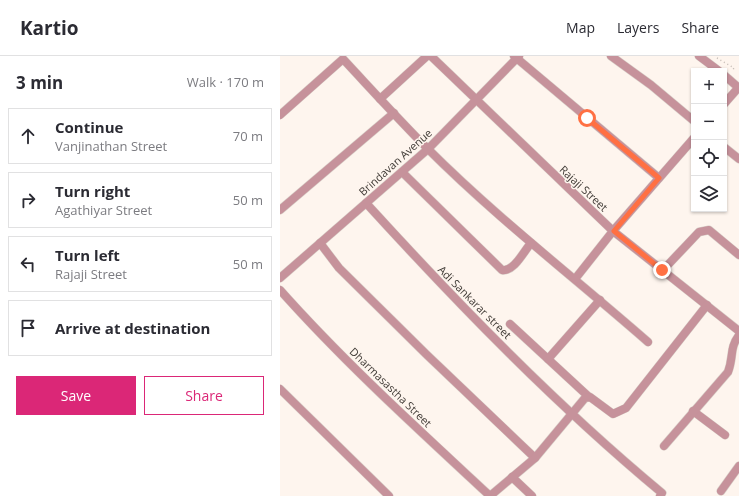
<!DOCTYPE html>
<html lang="en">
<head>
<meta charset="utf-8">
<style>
  :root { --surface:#fff; --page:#f2f2f3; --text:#2b2b33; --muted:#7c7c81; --line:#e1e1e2; --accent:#db2777 }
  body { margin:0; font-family:"Open Sans",sans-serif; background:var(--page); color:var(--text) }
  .controls { position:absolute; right:12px; top:12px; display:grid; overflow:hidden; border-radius:0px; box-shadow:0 1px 3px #0004 }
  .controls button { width:36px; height:36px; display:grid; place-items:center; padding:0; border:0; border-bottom:1px solid var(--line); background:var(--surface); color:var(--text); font:20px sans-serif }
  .stop { position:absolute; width:12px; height:12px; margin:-9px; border:3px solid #ff7043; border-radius:50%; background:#fff }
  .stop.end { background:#ff7043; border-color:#fff; box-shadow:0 1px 4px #0008 }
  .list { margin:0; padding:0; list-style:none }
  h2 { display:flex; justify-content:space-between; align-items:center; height:52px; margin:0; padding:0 16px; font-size:17px }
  h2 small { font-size:13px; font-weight:400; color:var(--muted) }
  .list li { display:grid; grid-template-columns:26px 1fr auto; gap:12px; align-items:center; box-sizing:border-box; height:56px; margin:0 8px 8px; padding:0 8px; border:1px solid var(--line); border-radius:0px }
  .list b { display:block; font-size:15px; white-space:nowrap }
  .list p { margin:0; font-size:13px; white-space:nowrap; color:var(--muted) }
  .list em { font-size:13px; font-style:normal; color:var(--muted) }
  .actions { display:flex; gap:8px; padding:12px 16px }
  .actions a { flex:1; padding:9px 0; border:1px solid var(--accent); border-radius:0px; text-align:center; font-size:14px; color:var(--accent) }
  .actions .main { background:var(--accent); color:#fff }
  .icon { flex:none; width:22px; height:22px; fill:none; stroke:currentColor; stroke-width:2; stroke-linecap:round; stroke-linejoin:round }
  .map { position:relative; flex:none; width:459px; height:440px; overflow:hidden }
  header { display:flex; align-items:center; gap:24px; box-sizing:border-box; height:56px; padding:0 20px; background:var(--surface); border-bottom:1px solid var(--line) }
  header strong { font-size:19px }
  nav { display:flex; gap:22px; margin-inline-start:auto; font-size:14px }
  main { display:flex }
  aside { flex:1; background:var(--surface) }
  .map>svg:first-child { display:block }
</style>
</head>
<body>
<header>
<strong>Kartio</strong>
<nav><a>Map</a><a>Layers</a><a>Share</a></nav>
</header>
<main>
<aside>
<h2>3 min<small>Walk · 170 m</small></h2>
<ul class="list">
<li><svg class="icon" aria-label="ahead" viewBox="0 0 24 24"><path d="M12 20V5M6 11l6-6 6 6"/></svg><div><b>Continue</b><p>Vanjinathan Street</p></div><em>70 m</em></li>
<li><svg class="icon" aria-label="right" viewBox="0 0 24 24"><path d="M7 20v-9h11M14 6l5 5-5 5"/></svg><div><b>Turn right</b><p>Agathiyar Street</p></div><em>50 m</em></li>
<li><svg class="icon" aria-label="left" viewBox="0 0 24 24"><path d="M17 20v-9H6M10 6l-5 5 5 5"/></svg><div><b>Turn left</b><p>Rajaji Street</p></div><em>50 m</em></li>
<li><svg class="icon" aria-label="arrive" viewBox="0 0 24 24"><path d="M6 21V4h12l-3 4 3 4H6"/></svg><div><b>Arrive at destination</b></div></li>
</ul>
<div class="actions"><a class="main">Save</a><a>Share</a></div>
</aside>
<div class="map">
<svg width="459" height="440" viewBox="0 0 459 440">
  <rect width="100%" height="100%" fill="#fef5ee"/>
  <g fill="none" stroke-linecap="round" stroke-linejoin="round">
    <defs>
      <g id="street">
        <polyline points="151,0 333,175 459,275"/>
        <polyline points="234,0 379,122"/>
        <polyline points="331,0 371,29 414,65"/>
        <polyline points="419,0 439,15"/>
        <polyline points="444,19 459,32"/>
        <polyline points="100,43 147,0"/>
        <polyline points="444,48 459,31"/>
        <path d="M0 59 63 3C91 33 119 64 148 93 217 162 295 222 368 286"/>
        <polyline points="444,91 459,103"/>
        <path d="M122 116 222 214C234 216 244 195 251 187"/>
        <path d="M86 147C179 249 276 349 382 437L380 440"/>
        <polyline points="0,154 114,57"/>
        <polyline points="40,187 59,212 146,298 255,402"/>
        <polyline points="383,214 419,176 429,174 459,199"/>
        <polyline points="0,222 148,93 239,0"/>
        <polyline points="295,223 333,175 414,82"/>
        <path d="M0 234C65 307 138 373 210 440"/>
        <polyline points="230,268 309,341"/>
        <polyline points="268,303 320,244"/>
        <polyline points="0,333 109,440"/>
        <polyline points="413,355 445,379"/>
        <path d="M384 390 448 316C454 300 449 293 459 279"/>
        <polyline points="232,421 252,440"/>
        <polyline points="441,435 459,410"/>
        <polyline points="210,440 255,402 305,342 310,341 333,358 346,352 427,249"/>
      </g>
    </defs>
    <use href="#street" stroke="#d8d0c9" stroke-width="9"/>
    <polyline stroke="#c4bcb6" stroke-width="1.5" stroke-dasharray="1 3" stroke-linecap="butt" points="437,2 454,12 452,15"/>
    <use href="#street" stroke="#c6929b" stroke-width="8"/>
  </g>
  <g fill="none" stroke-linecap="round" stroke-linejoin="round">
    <polyline stroke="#ff7043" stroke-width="5" points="307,62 379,122 334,175 382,214"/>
  </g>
  <g text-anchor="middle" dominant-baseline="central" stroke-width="3" stroke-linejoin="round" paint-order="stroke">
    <g font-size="11" fill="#403b36" stroke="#fef5ee">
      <text transform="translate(115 106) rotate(-42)">Brindavan Avenue</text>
      <text transform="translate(304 132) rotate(43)">Rajaji Street</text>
      <text transform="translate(195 246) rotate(45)">Adi Sankarar street</text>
      <text transform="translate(111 331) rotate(44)">Dharmasastha Street</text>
    </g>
  </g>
</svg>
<div class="controls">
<button>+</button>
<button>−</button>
<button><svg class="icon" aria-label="locate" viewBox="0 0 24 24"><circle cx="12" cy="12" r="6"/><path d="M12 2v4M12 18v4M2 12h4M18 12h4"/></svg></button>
<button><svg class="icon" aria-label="layers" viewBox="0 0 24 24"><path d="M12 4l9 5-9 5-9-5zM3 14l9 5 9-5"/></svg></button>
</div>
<div class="stop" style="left:307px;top:62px"></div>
<div class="stop end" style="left:382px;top:214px"></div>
</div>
</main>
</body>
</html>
